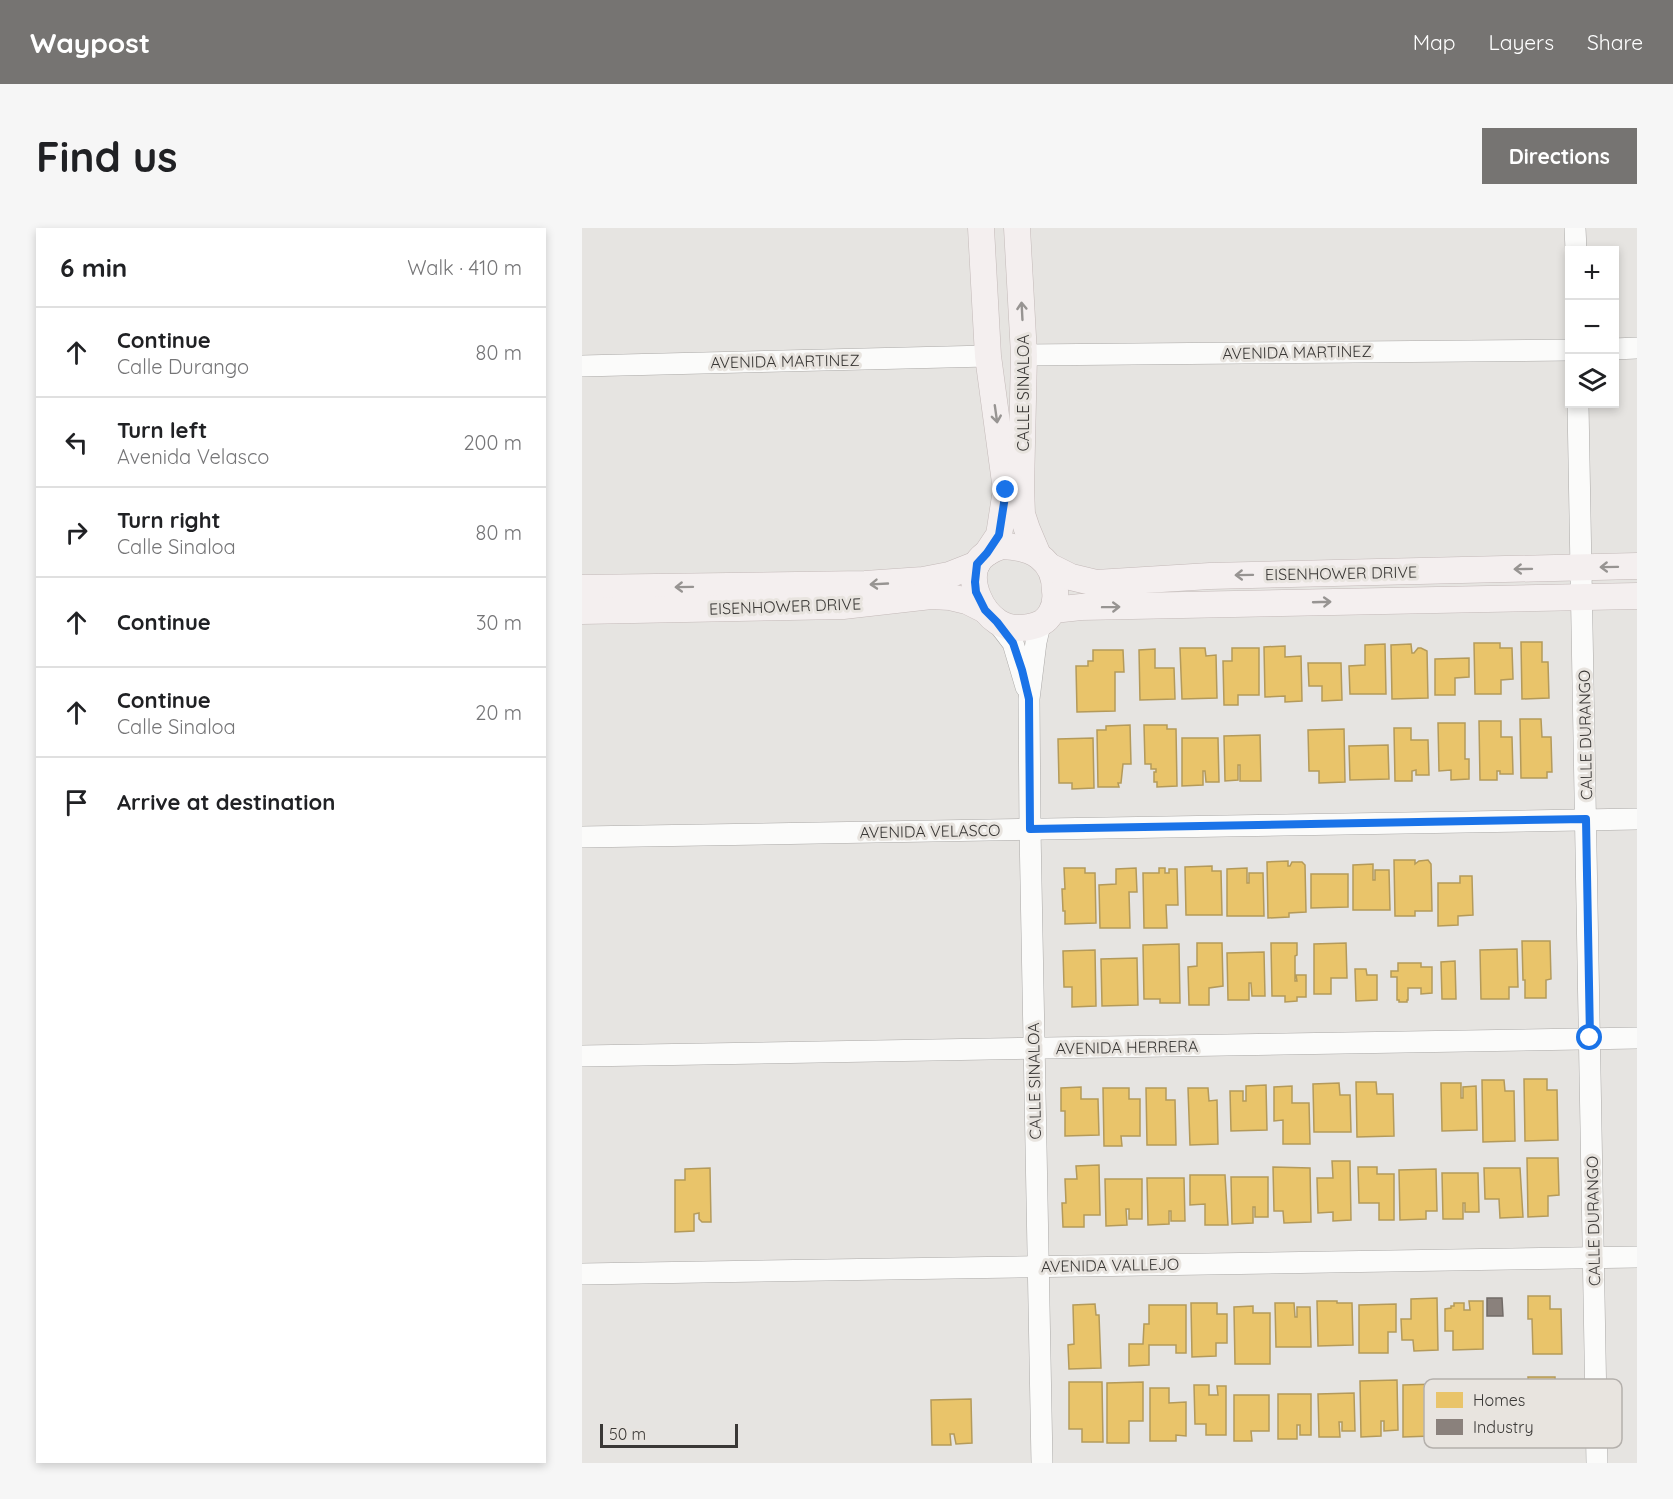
<!DOCTYPE html>
<html lang="en">
<head>
<meta charset="utf-8">
<style>
  :root { --surface:#fff; --page:#f6f6f6; --text:#202124; --muted:#757577; --line:#e0e0e0; --accent:#767472 }
  body { margin:0; font-family:Quicksand,sans-serif; background:var(--page); color:var(--text) }
  .controls { position:absolute; right:18px; top:18px; display:grid; overflow:hidden; border-radius:0px; box-shadow:0 3px 9px #0003 }
  .controls button { width:54px; height:54px; display:grid; place-items:center; padding:0; border:0; border-bottom:2px solid var(--line); background:var(--surface); color:var(--text); font:30px sans-serif }
  .scale { position:absolute; left:18px; bottom:15px; width:138px; box-sizing:border-box; padding-left:6px; border:3px solid #3a3836; border-top:0; font-size:16px; line-height:21px; white-space:nowrap; color:#3a3836; -webkit-text-stroke:4px #e8e4df; paint-order:stroke }
  .stop { position:absolute; width:18px; height:18px; margin:-14px; border:4px solid #1a73e8; border-radius:50%; background:#fff }
  .stop.end { background:#1a73e8; border-color:#fff; box-shadow:0 2px 6px #0008 }
  .list { margin:0; padding:0; list-style:none }
  h2 { display:flex; justify-content:space-between; align-items:center; height:78px; margin:0; padding:0 24px; font-size:26px }
  h2 small { font-size:20px; font-weight:400; color:var(--muted) }
  .list li { display:grid; grid-template-columns:39px 1fr auto; gap:18px; align-items:center; box-sizing:border-box; height:90px; padding:0 24px; border-top:2px solid var(--line) }
  .list b { display:block; font-size:22px; white-space:nowrap }
  .list p { margin:0; font-size:20px; white-space:nowrap; color:var(--muted) }
  .list em { font-size:20px; font-style:normal; color:var(--muted) }
  .icon { flex:none; width:33px; height:33px; fill:none; stroke:currentColor; stroke-width:2; stroke-linecap:round; stroke-linejoin:round }
  .map { position:relative; flex:none; width:1055px; height:1235px; overflow:hidden; border-radius:0px }
  header { display:flex; align-items:center; gap:36px; box-sizing:border-box; height:84px; padding:0 30px; background:var(--accent); color:#fff }
  header strong { font-size:28px }
  nav { display:flex; gap:33px; margin-inline-start:auto; font-size:21px }
  .intro { display:flex; align-items:center; justify-content:space-between; box-sizing:border-box; height:144px; padding:0 36px }
  h1 { margin:0; font-size:42px }
  .button { padding:15px 27px; border-radius:0px; background:var(--accent); color:#fff; font-size:21px; font-weight:700 }
  main { display:flex; gap:36px; padding:0 36px }
  aside { flex:1; background:var(--surface); border-radius:0px; box-shadow:0 3px 9px #0003 }
  .map>svg:first-child { display:block }
</style>
</head>
<body>
<header>
<strong>Waypost</strong>
<nav><a>Map</a><a>Layers</a><a>Share</a></nav>
</header>
<div class="intro"><h1>Find us</h1><a class="button">Directions</a></div>
<main>
<aside>
<h2>6 min<small>Walk · 410 m</small></h2>
<ul class="list">
<li><svg class="icon" aria-label="ahead" viewBox="0 0 24 24"><path d="M12 20V5M6 11l6-6 6 6"/></svg><div><b>Continue</b><p>Calle Durango</p></div><em>80 m</em></li>
<li><svg class="icon" aria-label="left" viewBox="0 0 24 24"><path d="M17 20v-9H6M10 6l-5 5 5 5"/></svg><div><b>Turn left</b><p>Avenida Velasco</p></div><em>200 m</em></li>
<li><svg class="icon" aria-label="right" viewBox="0 0 24 24"><path d="M7 20v-9h11M14 6l5 5-5 5"/></svg><div><b>Turn right</b><p>Calle Sinaloa</p></div><em>80 m</em></li>
<li><svg class="icon" aria-label="ahead" viewBox="0 0 24 24"><path d="M12 20V5M6 11l6-6 6 6"/></svg><div><b>Continue</b></div><em>30 m</em></li>
<li><svg class="icon" aria-label="ahead" viewBox="0 0 24 24"><path d="M12 20V5M6 11l6-6 6 6"/></svg><div><b>Continue</b><p>Calle Sinaloa</p></div><em>20 m</em></li>
<li><svg class="icon" aria-label="arrive" viewBox="0 0 24 24"><path d="M6 21V4h12l-3 4 3 4H6"/></svg><div><b>Arrive at destination</b></div></li>
</ul>
</aside>
<div class="map">
<svg width="1055" height="1235" viewBox="0 0 1055 1235">
  <rect width="100%" height="100%" fill="#e6e4e1"/>
  <g fill="#e9c46a" stroke="#b49a5a" stroke-width="1.5">
    <polygon points="939,414 960,414 960,434 966,434 967,470 940,471"/>
    <polygon points="892,415 918,415 918,420 930,420 931,451 919,452 919,466 893,466"/>
    <polygon points="803,416 804,466 768,466 767,438 783,437 783,417"/>
    <polygon points="829,416 830,425 832,425 836,420 839,420 845,423 846,470 810,471 809,417"/>
    <polygon points="703,418 703,429 719,428 720,473 703,474 703,468 683,469 682,419"/>
    <polygon points="598,420 623,420 624,428 634,427 635,470 600,471"/>
    <polygon points="650,420 677,420 677,467 656,467 656,477 642,477 641,433 650,433"/>
    <polygon points="573,421 573,440 592,440 593,471 558,472 557,422"/>
    <polygon points="511,422 541,422 542,444 533,444 533,483 495,484 494,438 506,438 506,433 511,433"/>
    <polygon points="887,430 887,449 873,450 873,467 853,467 853,431"/>
    <polygon points="726,435 759,435 760,472 740,473 740,458 727,458"/>
    <polygon points="938,491 959,491 960,509 969,509 970,544 965,544 965,550 939,550"/>
    <polygon points="897,493 919,493 919,509 930,509 931,546 918,546 918,543 915,543 915,552 898,552"/>
    <polygon points="856,495 883,495 883,531 887,531 887,551 869,552 869,542 857,543"/>
    <polygon points="548,497 549,536 541,536 539,555 536,555 537,559 516,559 515,502 524,502 524,498"/>
    <polygon points="562,497 585,497 585,501 594,501 595,558 575,559 575,554 572,554 572,544 574,544 574,541 569,541 569,536 563,536"/>
    <polygon points="812,500 829,500 829,512 846,512 847,547 834,547 834,542 830,543 830,553 813,553"/>
    <polygon points="762,501 763,554 737,555 737,543 727,543 726,502"/>
    <polygon points="678,507 679,553 658,553 658,537 656,537 656,552 643,553 642,508"/>
    <polygon points="511,510 512,560 490,561 490,555 477,555 476,511"/>
    <polygon points="600,510 636,510 637,554 624,554 623,543 621,543 621,557 600,558"/>
    <polygon points="806,517 807,551 768,552 767,518"/>
    <polygon points="812,632 833,632 833,636 837,633 846,632 849,636 850,683 833,683 833,688 813,688"/>
    <polygon points="706,633 706,638 708,638 710,634 720,634 723,637 724,684 707,685 707,689 686,690 685,634"/>
    <polygon points="791,636 791,652 793,652 793,642 807,642 808,682 771,682 771,637"/>
    <polygon points="630,638 630,643 639,643 640,687 604,687 603,639"/>
    <polygon points="482,640 503,640 503,645 513,645 514,695 483,696 483,683 481,683 480,661 483,661"/>
    <polygon points="554,640 555,664 547,664 548,700 518,700 517,657 534,656 534,641"/>
    <polygon points="577,640 583,640 583,645 587,645 587,641 595,641 596,677 584,677 585,700 562,700 561,645 577,645"/>
    <polygon points="665,640 665,655 667,655 667,645 681,645 682,688 645,688 645,641"/>
    <polygon points="729,646 766,646 766,679 729,680"/>
    <polygon points="878,648 890,648 891,687 876,688 876,697 856,698 856,655 878,655"/>
    <polygon points="940,713 968,713 969,751 964,752 964,770 943,770 943,752 941,752"/>
    <polygon points="615,715 640,715 641,758 627,760 627,777 607,777 606,739 615,738"/>
    <polygon points="689,715 715,715 715,727 713,728 713,753 715,753 714,747 724,747 724,769 715,769 715,773 703,774 703,768 690,768"/>
    <polygon points="764,715 765,750 749,750 749,766 732,766 732,716"/>
    <polygon points="597,716 598,775 578,775 578,771 562,771 561,717"/>
    <polygon points="935,721 936,759 927,759 927,771 899,771 898,722"/>
    <polygon points="513,722 514,778 490,779 490,759 482,759 481,723"/>
    <polygon points="682,724 683,768 670,768 669,755 667,755 667,772 646,772 645,725"/>
    <polygon points="555,730 556,777 520,778 519,731"/>
    <polygon points="873,733 874,771 860,771 859,734"/>
    <polygon points="816,735 839,735 839,739 850,739 850,765 839,766 839,760 826,760 826,772 825,772 825,774 817,774 817,772 815,772 815,749 809,749 809,743 816,743"/>
    <polygon points="773,741 784,741 785,747 795,747 795,772 774,773"/>
    <polygon points="942,851 965,851 965,862 975,862 976,912 943,913"/>
    <polygon points="900,852 922,852 923,863 932,863 933,913 901,914"/>
    <polygon points="774,854 794,854 795,866 811,866 812,908 775,909"/>
    <polygon points="757,855 758,867 768,867 769,904 732,904 731,856"/>
    <polygon points="859,855 879,855 879,870 881,870 881,859 894,858 895,902 860,903"/>
    <polygon points="684,857 685,902 649,903 648,863 661,863 661,873 664,873 664,858"/>
    <polygon points="710,858 710,875 727,875 728,916 701,916 701,892 692,893 692,859"/>
    <polygon points="499,859 499,871 516,871 517,907 483,908 483,883 479,883 479,860"/>
    <polygon points="521,860 547,860 547,871 558,871 558,908 539,908 540,918 522,918"/>
    <polygon points="564,860 584,860 584,872 593,872 594,917 565,917"/>
    <polygon points="606,860 626,860 627,873 635,872 636,916 608,917"/>
    <polygon points="945,930 976,930 977,967 966,968 966,988 946,989"/>
    <polygon points="750,933 768,933 769,992 751,993 751,984 736,985 735,950 751,950"/>
    <polygon points="517,937 518,987 502,987 502,999 481,999 480,975 484,975 483,951 495,951 494,938"/>
    <polygon points="691,939 728,940 729,994 702,995 701,983 692,983"/>
    <polygon points="776,939 795,939 795,946 812,946 812,992 797,992 797,975 777,975"/>
    <polygon points="128,940 129,994 120,994 117,991 117,985 112,986 112,1003 93,1004 93,952 103,952 103,941"/>
    <polygon points="902,940 938,940 941,989 918,990 917,971 903,971"/>
    <polygon points="854,941 855,983 844,983 844,991 818,992 817,942"/>
    <polygon points="860,945 896,945 897,984 883,984 883,975 881,975 881,991 861,991"/>
    <polygon points="608,947 643,947 646,997 623,997 623,976 608,977"/>
    <polygon points="649,949 686,949 686,989 673,989 673,979 671,979 671,995 650,996"/>
    <polygon points="565,950 602,950 603,993 589,993 589,983 587,983 587,996 566,997"/>
    <polygon points="523,951 560,951 560,991 547,991 547,981 544,981 545,997 524,998"/>
    <polygon points="946,1068 968,1068 968,1081 979,1081 980,1126 951,1126 950,1091 946,1091"/>
    <polygon points="855,1070 856,1122 832,1123 831,1112 820,1112 819,1091 829,1091 829,1071"/>
    <polygon points="735,1073 755,1073 755,1075 770,1075 771,1117 736,1118"/>
    <polygon points="887,1073 901,1073 901,1121 871,1122 871,1103 863,1103 863,1081 869,1080 869,1078 872,1078 872,1075 882,1075 882,1082 888,1082"/>
    <polygon points="609,1075 635,1075 635,1086 645,1086 645,1115 634,1115 634,1128 610,1129"/>
    <polygon points="693,1075 712,1075 713,1089 715,1089 715,1079 728,1079 729,1119 694,1119"/>
    <polygon points="513,1076 514,1087 517,1087 519,1140 487,1141 486,1117 492,1116 491,1077"/>
    <polygon points="814,1076 814,1104 806,1104 806,1125 777,1125 777,1077"/>
    <polygon points="567,1077 604,1077 604,1125 594,1125 594,1117 567,1117 567,1137 547,1138 547,1116 561,1116 562,1096 567,1096"/>
    <polygon points="671,1078 671,1085 688,1085 688,1136 653,1136 652,1079"/>
    <polygon points="946,1149 973,1149 974,1188 970,1188 970,1206 949,1207"/>
    <polygon points="815,1152 816,1202 802,1203 802,1193 799,1193 799,1208 779,1209 778,1153"/>
    <polygon points="487,1154 520,1154 521,1214 500,1214 500,1201 487,1201"/>
    <polygon points="561,1154 561,1193 547,1193 547,1215 525,1215 525,1155"/>
    <polygon points="856,1156 857,1202 850,1202 850,1208 821,1209 821,1157"/>
    <polygon points="612,1157 627,1157 627,1167 636,1167 635,1158 644,1158 644,1207 624,1207 624,1196 613,1196"/>
    <polygon points="568,1160 587,1160 587,1175 604,1174 604,1208 594,1207 594,1213 568,1213"/>
    <polygon points="772,1165 773,1203 760,1203 760,1194 757,1194 758,1209 737,1209 736,1166"/>
    <polygon points="696,1166 729,1166 729,1207 718,1207 718,1197 715,1197 715,1211 696,1211"/>
    <polygon points="652,1167 687,1167 687,1203 669,1203 670,1213 652,1213"/>
    <polygon points="389,1171 390,1215 374,1216 372,1206 368,1206 369,1217 350,1217 349,1172"/>
  </g>
  <polygon fill="#8a817c" stroke="#726b67" stroke-width="1.5" points="905,1070 920,1070 921,1088 905,1088"/>
  <g fill="none" stroke-linecap="round" stroke-linejoin="round">
    <defs>
      <g id="minor">
        <polyline points="993,0 994,22"/>
        <polyline points="1032,121 1055,120"/>
        <polyline points="442,127 987,122"/>
        <polyline points="0,138 406,128"/>
        <polyline points="996,176 1015,1235"/>
        <polyline points="415,394 431,415 444,459"/>
        <polyline points="458,397 454,414 447,471 448,601 460,1235"/>
        <polyline points="0,609 1055,591"/>
        <polyline points="0,828 1055,810"/>
        <polyline points="0,1046 1055,1029"/>
      </g>
      <g id="major">
        <polyline points="399,0 406,128 424,262 417,307 405,325"/>
        <polyline points="435,0 442,127 439,259 440,286 445,301 456,327"/>
        <path d="M420 318C449 319 473 330 473 363 474 370 473 378 469 385 464 394 457 397 447 399 436 401 425 400 416 394 399 383 387 356 394 337 399 327 411 321 420 318Z"/>
        <polyline points="467,338 489,349 514,355 628,348 1055,338"/>
        <polyline points="0,360 283,356 341,352 367,347 395,336"/>
        <polyline points="471,382 499,379 1055,368"/>
        <polyline points="0,383 261,378 349,368 368,369 385,373 403,382"/>
      </g>
    </defs>
    <use href="#minor" stroke="#aba9a7" stroke-width="22"/>
    <use href="#major" stroke="#c3b9b8" stroke-width="27"/>
    <use href="#minor" stroke="#fbfbfa" stroke-width="21"/>
    <use href="#major" stroke="#f4efef" stroke-width="26"/>
  </g>
  <defs><path id="oneway-shaft" d="M-6 0H5M1.5-3L5.5 0L1.5 3" fill="none" stroke-width="1.6" stroke-linecap="round" stroke-linejoin="round" transform="scale(1.5)"/></defs>
  <g stroke="#979492">
    <use href="#oneway-shaft" transform="translate(440 83) rotate(-93)"/>
    <use href="#oneway-shaft" transform="translate(414 186) rotate(82)"/>
    <use href="#oneway-shaft" transform="translate(1027 339) rotate(179)"/>
    <use href="#oneway-shaft" transform="translate(941 341) rotate(179)"/>
    <use href="#oneway-shaft" transform="translate(662 347) rotate(179)"/>
    <use href="#oneway-shaft" transform="translate(297 356) rotate(177)"/>
    <use href="#oneway-shaft" transform="translate(102 359) rotate(179)"/>
    <use href="#oneway-shaft" transform="translate(740 374) rotate(-2)"/>
    <use href="#oneway-shaft" transform="translate(529 379) rotate(-1)"/>
  </g>
  <g fill="none" stroke-linecap="round" stroke-linejoin="round">
    <polyline stroke="#1a73e8" stroke-width="8" points="424,262 417,307 405,325 395,336 393,354 394,364 403,382 415,394 431,415 440,442 447,471 448,601 1004,591 1008,810"/>
  </g>
  <g text-anchor="middle" dominant-baseline="central" stroke-width="6" stroke-linejoin="round" paint-order="stroke">
    <g font-size="16" fill="#3a3836" stroke="#e8e4df">
      <text transform="translate(715 124) rotate(-1)">AVENIDA MARTINEZ</text>
      <text transform="translate(203 133) rotate(-1)">AVENIDA MARTINEZ</text>
      <text transform="translate(441 165) rotate(-90)">CALLE SINALOA</text>
      <text transform="translate(759 345) rotate(-1)">EISENHOWER DRIVE</text>
      <text transform="translate(203 378) rotate(-2)">EISENHOWER DRIVE</text>
      <text transform="translate(1003 507) rotate(-91)">CALLE DURANGO</text>
      <text transform="translate(348 603) rotate(-1)">AVENIDA VELASCO</text>
      <text transform="translate(545 819) rotate(-1)">AVENIDA HERRERA</text>
      <text transform="translate(452 853) rotate(-91)">CALLE SINALOA</text>
      <text transform="translate(1011 993) rotate(-91)">CALLE DURANGO</text>
      <text transform="translate(528 1037) rotate(-1)">AVENIDA VALLEJO</text>
    </g>
  </g>
  <rect x="842" y="1151" width="198" height="69" rx="9" fill="#e8e4df" stroke="#b4b0ac" stroke-width="1.5"/>
  <rect x="854" y="1164" width="27" height="16" fill="#e9c46a"/>
  <rect x="854" y="1191" width="27" height="16" fill="#8a817c"/>
  <g font-size="16" fill="#3a3836">
    <text x="891" y="1178">Homes</text>
    <text x="891" y="1205">Industry</text>
  </g>
</svg>
<div class="controls">
<button>+</button>
<button>−</button>
<button><svg class="icon" aria-label="layers" viewBox="0 0 24 24"><path d="M12 4l9 5-9 5-9-5zM3 14l9 5 9-5"/></svg></button>
</div>
<div class="scale">50 m</div>
<div class="stop" style="left:1008px;top:810px"></div>
<div class="stop end" style="left:424px;top:262px"></div>
</div>
</main>
</body>
</html>
